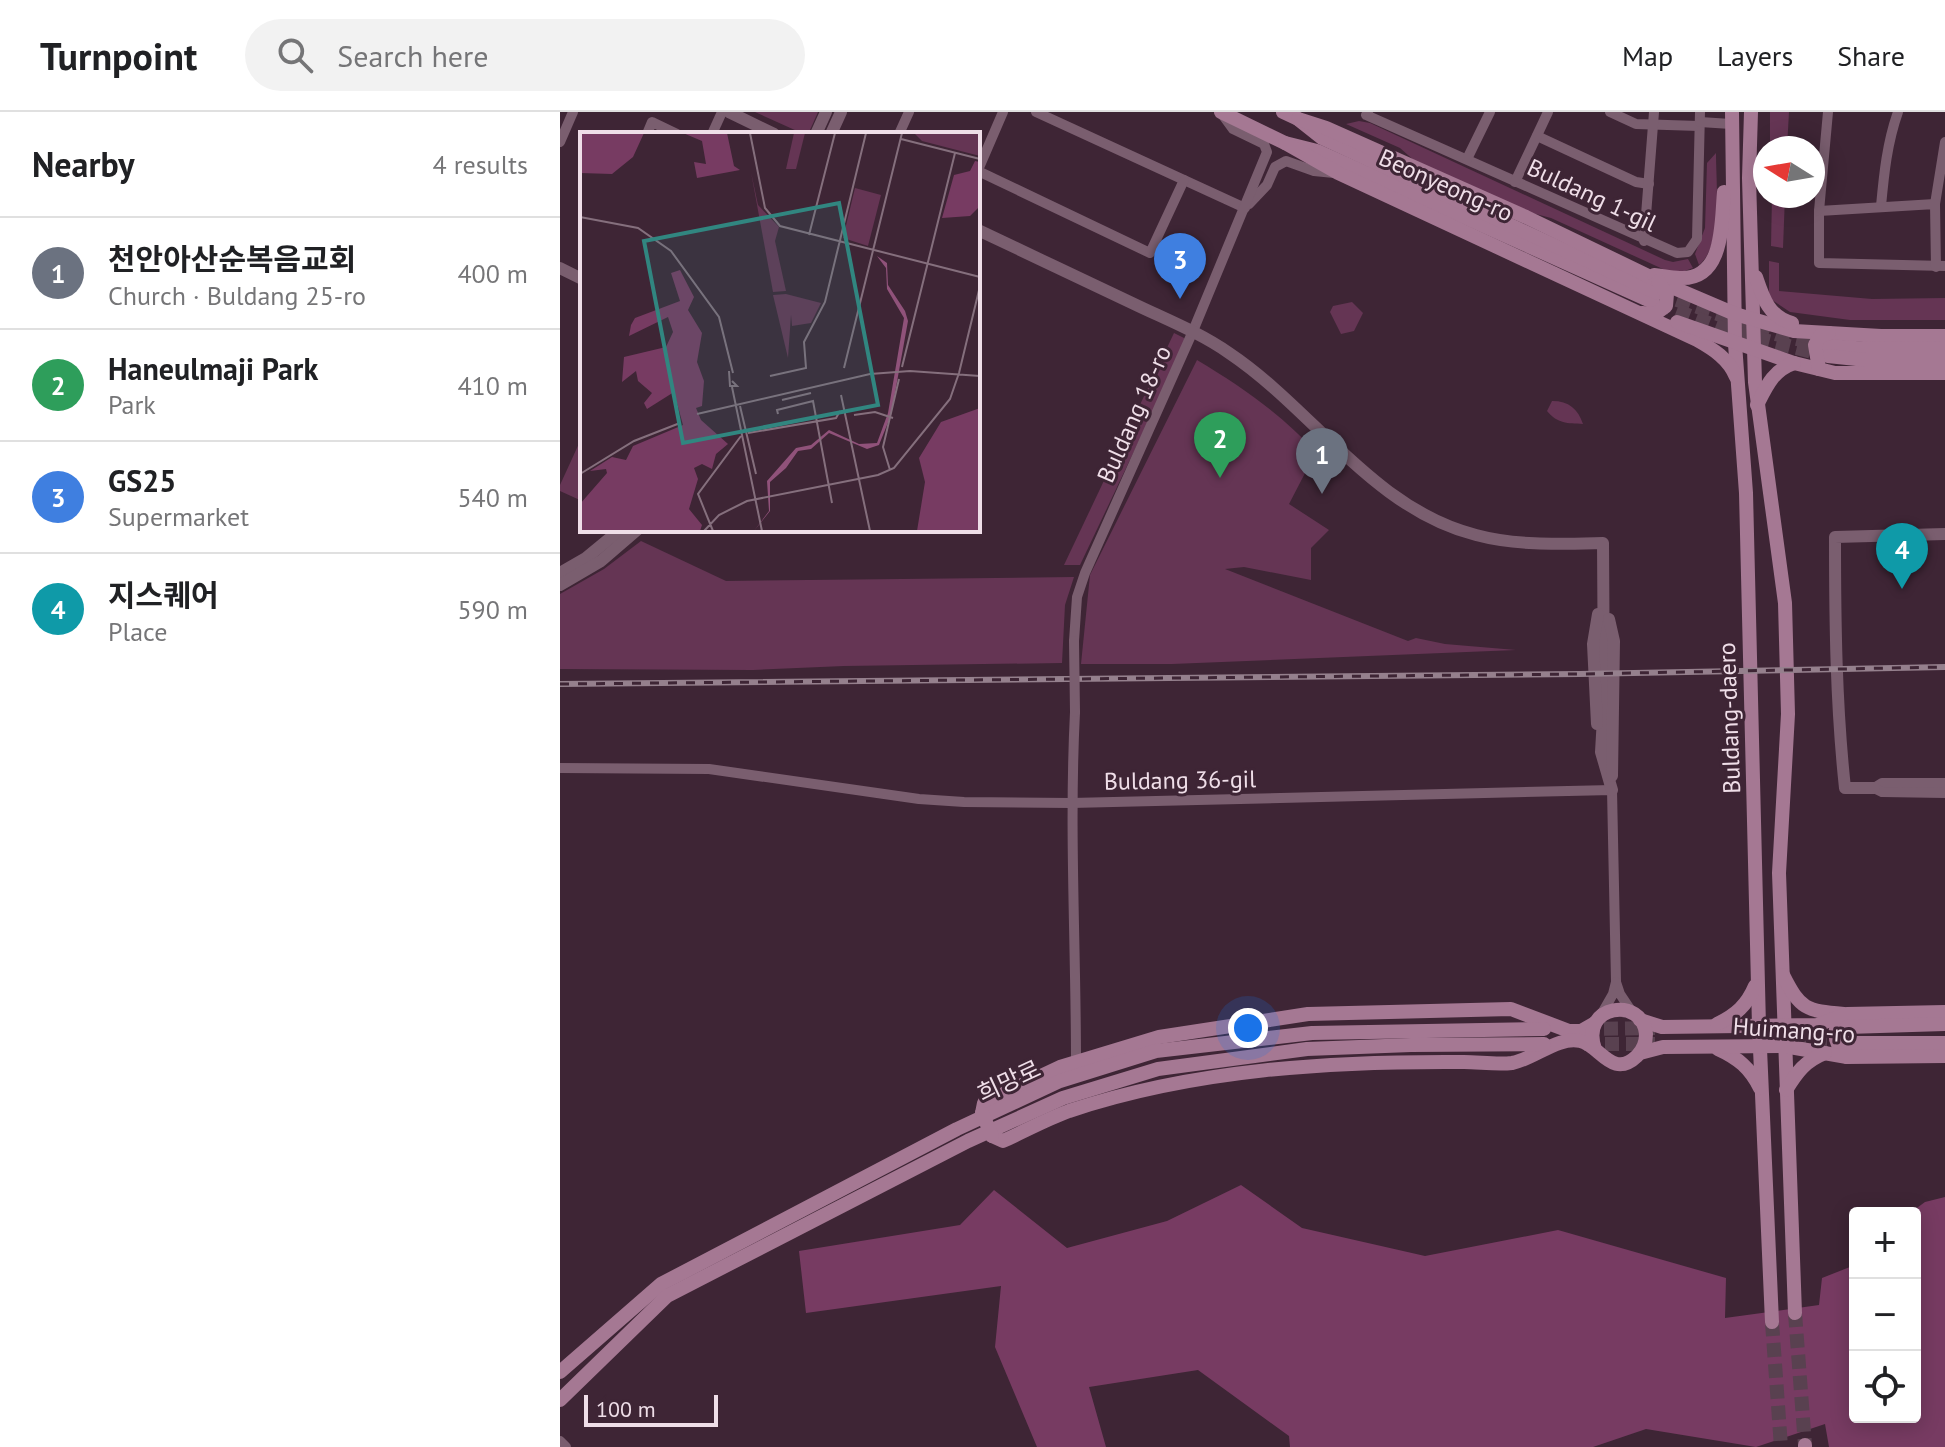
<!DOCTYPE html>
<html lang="en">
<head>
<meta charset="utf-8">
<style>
  :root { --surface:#fff; --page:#f2f2f2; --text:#202124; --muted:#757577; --line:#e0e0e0; --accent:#127453 }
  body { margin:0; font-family:"PT Sans","Noto Sans KR",sans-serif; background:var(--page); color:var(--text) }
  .controls { position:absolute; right:24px; bottom:24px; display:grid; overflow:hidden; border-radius:8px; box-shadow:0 4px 20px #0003 }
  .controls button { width:72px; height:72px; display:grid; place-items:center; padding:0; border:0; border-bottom:2px solid var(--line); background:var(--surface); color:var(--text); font:40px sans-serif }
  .compass { position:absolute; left:1193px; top:24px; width:72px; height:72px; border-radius:50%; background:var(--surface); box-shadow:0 4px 20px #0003; rotate:281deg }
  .scale { position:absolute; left:24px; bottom:20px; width:134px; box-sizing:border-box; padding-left:8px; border:4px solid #efdee8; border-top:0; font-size:22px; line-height:28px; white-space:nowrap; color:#efdee8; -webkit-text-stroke:6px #3e2535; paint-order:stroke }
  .you { position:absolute; left:688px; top:916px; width:28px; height:28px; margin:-20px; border:6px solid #fff; border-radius:50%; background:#1a73e8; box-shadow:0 0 0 12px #1a73e833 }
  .badge { display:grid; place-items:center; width:52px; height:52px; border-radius:50%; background:var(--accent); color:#fff; font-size:26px; font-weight:700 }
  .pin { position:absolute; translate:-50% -66px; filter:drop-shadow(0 2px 4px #0008) }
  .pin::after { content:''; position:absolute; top:42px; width:28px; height:24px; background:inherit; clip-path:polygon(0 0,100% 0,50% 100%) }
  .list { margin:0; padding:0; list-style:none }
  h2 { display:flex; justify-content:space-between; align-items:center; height:104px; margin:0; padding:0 32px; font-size:34px }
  h2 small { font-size:26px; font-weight:400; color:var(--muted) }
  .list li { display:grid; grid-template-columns:52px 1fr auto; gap:24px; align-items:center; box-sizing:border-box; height:112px; padding:0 32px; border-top:2px solid var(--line) }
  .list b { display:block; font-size:30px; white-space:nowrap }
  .list p { margin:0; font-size:26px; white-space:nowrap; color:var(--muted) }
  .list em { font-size:26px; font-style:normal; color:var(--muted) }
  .icon { flex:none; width:44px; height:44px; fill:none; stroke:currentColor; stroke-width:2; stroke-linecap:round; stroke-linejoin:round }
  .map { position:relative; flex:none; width:1385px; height:1335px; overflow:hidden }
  header { display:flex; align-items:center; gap:48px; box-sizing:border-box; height:112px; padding:0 40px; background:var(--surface); border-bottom:2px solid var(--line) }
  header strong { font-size:38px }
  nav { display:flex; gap:44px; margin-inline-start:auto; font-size:28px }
  .search { width:560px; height:72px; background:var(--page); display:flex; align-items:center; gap:20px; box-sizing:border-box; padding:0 28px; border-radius:44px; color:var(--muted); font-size:30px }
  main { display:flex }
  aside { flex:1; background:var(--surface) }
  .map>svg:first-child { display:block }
</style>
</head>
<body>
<header>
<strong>Turnpoint</strong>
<div class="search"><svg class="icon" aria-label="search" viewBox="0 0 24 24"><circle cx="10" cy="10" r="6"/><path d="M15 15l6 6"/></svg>Search here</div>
<nav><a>Map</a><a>Layers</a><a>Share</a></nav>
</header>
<main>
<aside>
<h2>Nearby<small>4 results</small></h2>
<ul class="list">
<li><span class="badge" style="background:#6b7280">1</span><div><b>천안아산순복음교회</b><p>Church · Buldang 25-ro</p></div><em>400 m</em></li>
<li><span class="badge" style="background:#2e9e5b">2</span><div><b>Haneulmaji Park</b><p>Park</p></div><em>410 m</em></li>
<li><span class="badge" style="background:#3f7fe0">3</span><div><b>GS25</b><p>Supermarket</p></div><em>540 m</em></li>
<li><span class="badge" style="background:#0f9aa8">4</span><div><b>지스퀘어</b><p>Place</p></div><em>590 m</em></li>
</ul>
</aside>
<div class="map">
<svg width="1385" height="1335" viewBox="0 0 1385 1335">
  <rect width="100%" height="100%" fill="#3e2535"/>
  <g fill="#653554">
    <polygon points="195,0 258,0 250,18 237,19"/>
    <polygon points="1210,0 1229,0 1227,36 1210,36"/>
    <polygon points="799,9 810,11 1105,148 1113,150 1128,147 1133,156 1122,160 1105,158 991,106 968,100 857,51 840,36 786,12"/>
    <path d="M1156 41C1156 71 1163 134 1139 153L1135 142 1145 116 1147 51Z"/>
    <polygon points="1212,84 1225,84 1223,136 1211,134"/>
    <polygon points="1209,149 1219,151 1219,179 1312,187 1385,186 1385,208 1290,208 1230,200 1209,186"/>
    <polygon points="792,190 803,201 794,219 781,222 770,200 773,194"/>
    <polygon points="614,221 624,226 625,232 520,453 504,453"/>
    <path d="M637 248C682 275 721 302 756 340L729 392 769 418 751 436V468L684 455 665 457 848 529 856 526 885 532 956 538 612 552H521L530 463Z"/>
    <path d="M992 289C1009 289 1018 297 1023 312 1007 311 998 312 987 299Z"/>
    <polygon points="22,325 22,389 0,379 0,373"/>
    <polygon points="81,429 166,469 514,465 505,493 502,551 284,554 193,558 0,557 0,482 44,457"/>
  </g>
  <polygon fill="#773b62" points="681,1073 742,1116 865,1144 998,1118 1166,1166 1165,1206 1259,1193 1262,1166 1295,1153 1295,1305 1355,1305 1355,1101 1350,1101 1365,1090 1385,1085 1385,1335 1269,1335 1265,1312 1196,1335 1086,1317 1033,1335 730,1335 729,1324 638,1258 529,1275 546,1335 477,1335 435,1235 441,1174 246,1201 239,1139 400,1113 434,1078 507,1136 607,1109"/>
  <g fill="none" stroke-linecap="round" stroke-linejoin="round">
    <g stroke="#594150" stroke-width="14" stroke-dasharray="14 7" stroke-linecap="butt">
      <polyline points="1097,181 1219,223 1264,233"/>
      <polyline points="1097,191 1169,219 1268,244"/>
      <polyline points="1023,917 1095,916"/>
      <polyline points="1024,932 1095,932"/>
      <polyline points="1232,932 1287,931"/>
      <polyline points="1235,1201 1245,1333"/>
      <polyline points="1212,1210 1221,1335"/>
    </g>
    <g stroke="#7a5e6f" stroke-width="10">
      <polyline points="476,0 685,96"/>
      <polyline points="808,0 806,3 1117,141 1128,140 1137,127 1140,0"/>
      <polyline points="1050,0 1076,12 1139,14"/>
      <polyline points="1268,0 1259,99 1259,151 1385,154"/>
      <polyline points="1140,10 1171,12"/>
      <polyline points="87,22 92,10 117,22"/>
      <polyline points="152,22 162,0"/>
      <polyline points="339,22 349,0"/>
      <polyline points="977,24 1076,70 1089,72"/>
      <polyline points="0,30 13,0"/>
      <polyline points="907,47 930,0"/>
      <polyline points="418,58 443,0"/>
      <polyline points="418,59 590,141 624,68"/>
      <polyline points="955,70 988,0"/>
      <polyline points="689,92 707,73 715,55 726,49 754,59 774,61"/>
      <polyline points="1375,92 1385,30"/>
      <path d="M1321 94C1324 62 1327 31 1338 0"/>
      <polyline points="1259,99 1375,92 1376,155"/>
      <polyline points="1084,129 1094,0"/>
      <polyline points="514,529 517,485 525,461 633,219 707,40 704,32 673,17 662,2"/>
      <path d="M515 600C509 717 516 833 516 950"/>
      <polyline points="0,656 149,657 359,687 404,690 511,691 1052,678 1056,870"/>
      <polyline points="1314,676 1322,671 1385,671"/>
      <polyline points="1314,676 1322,680 1385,681"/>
      <polyline points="1041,903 1053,882 1056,870 1060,882 1072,900"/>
      <polyline points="0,1329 6,1335"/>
    </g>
    <g stroke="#7a5e6f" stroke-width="12">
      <polyline points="169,0 214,22"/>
      <polyline points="256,22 266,0"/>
      <polyline points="271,22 281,0"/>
      <path d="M418 118C469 142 521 167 572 191 605 207 639 220 669 241 754 298 813 397 916 423 957 434 1001 432 1043 431L1044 588 1041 640 1052 678"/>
      <polyline points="0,156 22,167"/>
      <polyline points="0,461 26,446 60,418"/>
      <polyline points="0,473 41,449 77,418"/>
      <polyline points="1049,507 1054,529 1052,664"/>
      <polyline points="1037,612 1033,532 1038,502"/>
      <path d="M1314 676H1285C1276 593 1275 509 1275 425L1385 422"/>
    </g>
    <g stroke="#a57893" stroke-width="14">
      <polyline points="661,0 725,31 757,39 1093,190"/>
      <polyline points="723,0 738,7 762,26 1097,181"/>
      <polyline points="1172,0 1175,232 1186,381 1199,914 1212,1210"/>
      <polyline points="1191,0 1189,66 1195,270 1225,491 1228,602 1219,761 1235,1201"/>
      <polyline points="738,7 766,16 966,105 1107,173 1175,202 1234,219 1321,224 1385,224"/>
      <path d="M725 31 778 61 1137 228C1153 237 1169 247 1176 265"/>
      <path d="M1094 163C1103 164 1112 166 1120 166 1165 168 1161 110 1164 80"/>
      <path d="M1196 165C1203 186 1209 205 1232 211"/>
      <polyline points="1082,201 1095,202 1106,194 1107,182 1098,169"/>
      <polyline points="1117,210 1234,251 1275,261 1385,261"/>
      <polyline points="1268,234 1308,237 1385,236"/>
      <polyline points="1268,244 1306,248 1385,248"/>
      <polyline points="1259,257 1255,233 1260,224 1269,221"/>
      <path d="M1197 293C1206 275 1213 258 1234 251"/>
      <path d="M1223 863C1240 897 1246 899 1284 902"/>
      <path d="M1281 905C1271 921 1275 933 1287 945"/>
      <polyline points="1080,908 1102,915 1257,913 1287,902 1385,900"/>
      <path d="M1157 912C1176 903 1187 893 1195 874"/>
      <polyline points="1287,915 1385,912"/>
      <polyline points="1287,931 1385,931"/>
      <path d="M1158 937C1178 946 1190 956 1200 976"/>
      <polyline points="1080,941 1103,935 1224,934 1287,945 1385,944"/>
      <path d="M1226 978C1237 960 1245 949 1265 941"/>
      <polyline points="422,1001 424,991 500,955 599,925 748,902 951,897 1009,919 1021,919 1035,911"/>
      <path d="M432 1024 443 1029C465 1019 487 1007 509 999 635 957 772 949 904 950 919 950 937 953 952 951 974 947 998 924 1020 929 1040 933 1052 968 1077 944 1083 938 1086 931 1086 922 1083 884 1019 892 1035 937"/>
      <polyline points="0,1260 101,1172 397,1017 500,969 596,939 752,921 984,917"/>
      <polyline points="0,1288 107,1184 408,1029 503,986 598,957 747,937 851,933 984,932"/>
      <polyline points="1245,1333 1245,1335"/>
    </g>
    <defs>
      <polyline id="rail" points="0,572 1020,562 1385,555"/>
    </defs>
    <use href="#rail" stroke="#95808d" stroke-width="6"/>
    <use href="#rail" stroke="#3e2535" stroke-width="3" stroke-dasharray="9" stroke-linecap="butt"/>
    <polyline stroke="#7a5e6f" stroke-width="10" points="514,529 515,600"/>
    <polyline stroke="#a57893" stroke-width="14" points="422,1001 432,1024"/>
  </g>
  <g text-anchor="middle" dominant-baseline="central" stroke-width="6" stroke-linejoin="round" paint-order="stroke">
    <g font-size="24" fill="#efdee8" stroke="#3e2535">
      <text transform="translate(886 73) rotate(24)">Beonyeong-ro</text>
      <text transform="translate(1032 83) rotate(25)">Buldang 1-gil</text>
      <text transform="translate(574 302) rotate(-66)">Buldang 18-ro</text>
      <text transform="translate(1169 606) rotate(-92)">Buldang-daero</text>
      <text transform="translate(620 668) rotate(-1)">Buldang 36-gil</text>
      <text transform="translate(1234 918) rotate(4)">Huimang-ro</text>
      <text transform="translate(449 969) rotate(-25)">희망로</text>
    </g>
  </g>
  <g transform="translate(20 20)">
    <rect width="400" height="400" fill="#3e2535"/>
    <path d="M214 1H225L216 37H206ZM334 1H400V24L342 9ZM171 40 178 73 199 95 195 109 206 159 193 160ZM275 56 301 63 288 114 263 106ZM206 162 241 171 231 191 212 194 211 183 208 226 193 163Z" fill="#653554"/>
    <path d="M0 1H64L53 25 32 42 0 41ZM103 1H147L154 34 160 38 117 46 114 30 126 32 122 9ZM395 29 400 30V74L390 84 362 86 374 43 390 39ZM100 138 114 165 108 178 122 201 117 230 124 249 122 274 116 276 121 288 148 312 136 322 132 337 122 332 114 336 118 347 109 377 122 393 120 399H0V372L27 341 26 337 10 339 32 325 46 328 53 314 103 293 94 260 67 277 64 271 72 261 58 249 56 239 42 250 44 225 86 215 93 200 88 185 49 204 51 193 55 186 100 169 91 141ZM400 276V399H337L345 350 339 326 361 290Z" fill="#773b62"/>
    <path d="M297 124 307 131 308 153 325 179 328 189 311 283 299 313 287 317 249 301 231 317 218 319 206 336 190 350V379L174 399 189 379 187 349 216 316 231 313 249 298 279 312 297 311 308 281 324 186 307 157 306 136Z" fill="#90527a"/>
    <path fill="none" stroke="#856f7d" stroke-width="2" d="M170 1 185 76 200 94 400 145M321 7 400 27M0 85 58 96 91 119 139 185 153 241M229 103 255 1M322 235 375 21M264 236 322 1M149 239 150 254H157L152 249M379 241 400 154M190 244 226 236 224 210 245 170 286 1M152 255 182 399M261 263 290 399M202 268 231 261M160 274 176 342M117 282 290 242 330 239 400 244M198 282 197 278 233 269 252 371M274 283 295 280 313 286M168 301 256 286 260 279M310 338 303 315 319 247M0 342 54 309 100 291M124 399 139 383 167 369 298 343 314 336 370 267 379 241M133 399 118 362 161 304"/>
    <path fill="#318680" fill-opacity="0.15" stroke="#318680" stroke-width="4" d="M259 71 298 273 103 311 64 109Z"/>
    <rect width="400" height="400" fill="none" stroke="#efdee8" stroke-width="4"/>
  </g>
</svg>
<div class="controls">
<button>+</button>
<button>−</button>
<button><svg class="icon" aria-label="locate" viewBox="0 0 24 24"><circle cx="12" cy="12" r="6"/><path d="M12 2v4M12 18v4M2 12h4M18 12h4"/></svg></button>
</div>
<svg class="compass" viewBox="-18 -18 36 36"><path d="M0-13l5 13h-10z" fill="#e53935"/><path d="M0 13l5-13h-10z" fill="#757577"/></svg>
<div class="scale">100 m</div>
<div class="you"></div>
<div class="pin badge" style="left:762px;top:382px;background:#6b7280">1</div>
<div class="pin badge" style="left:660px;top:366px;background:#2e9e5b">2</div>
<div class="pin badge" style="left:620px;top:187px;background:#3f7fe0">3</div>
<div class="pin badge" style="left:1342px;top:477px;background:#0f9aa8">4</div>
</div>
</main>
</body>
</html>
